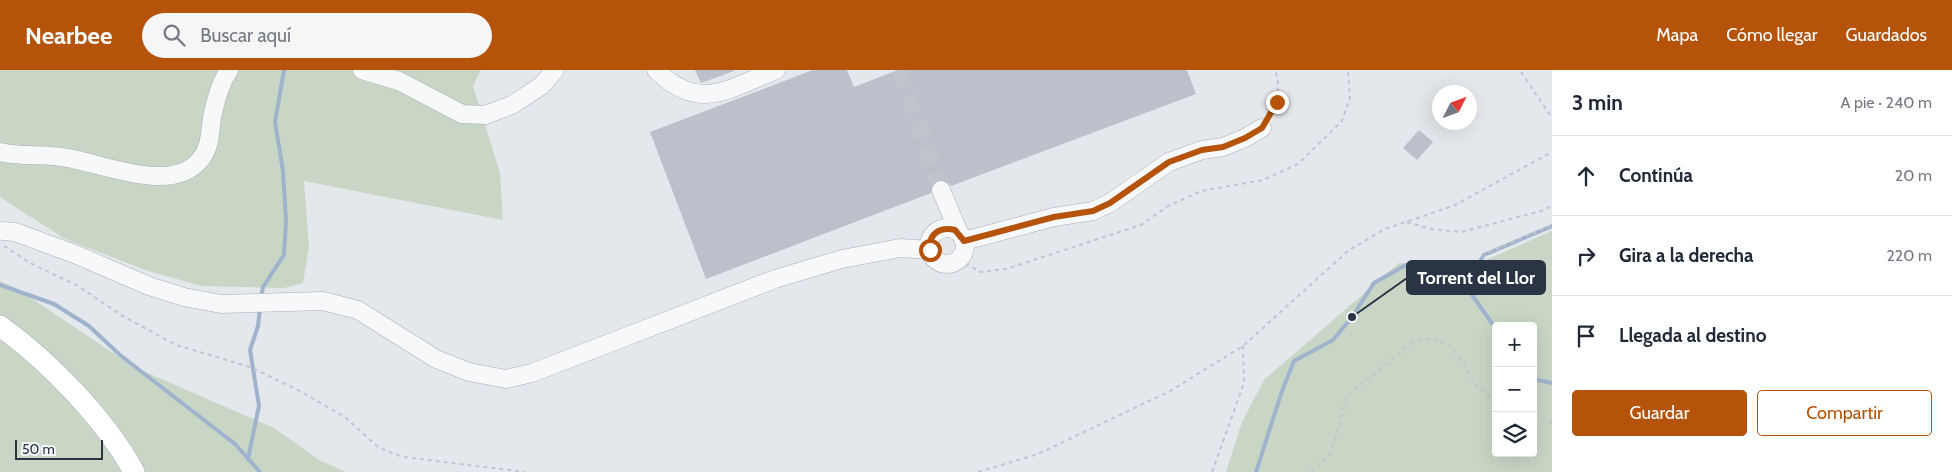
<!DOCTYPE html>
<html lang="es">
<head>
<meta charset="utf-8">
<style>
  :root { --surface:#fff; --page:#f6f6f7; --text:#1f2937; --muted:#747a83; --line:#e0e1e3; --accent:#b45309 }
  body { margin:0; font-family:Cabin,sans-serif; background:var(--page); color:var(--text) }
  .controls { position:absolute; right:15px; bottom:15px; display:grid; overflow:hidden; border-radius:5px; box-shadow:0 5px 20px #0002 }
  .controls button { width:45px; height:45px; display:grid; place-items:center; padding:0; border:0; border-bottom:1px solid var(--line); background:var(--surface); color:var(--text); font:25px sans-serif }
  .compass { position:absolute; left:1432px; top:15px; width:45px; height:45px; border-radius:50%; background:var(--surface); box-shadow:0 5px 20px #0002; rotate:48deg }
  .scale { position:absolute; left:15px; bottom:12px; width:88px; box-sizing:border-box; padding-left:5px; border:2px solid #2b3445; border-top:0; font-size:14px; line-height:18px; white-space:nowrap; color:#2b3445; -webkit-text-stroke:4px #f4f6f9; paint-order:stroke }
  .stop { position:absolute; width:15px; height:15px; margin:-11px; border:4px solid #b45309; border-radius:50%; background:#fff }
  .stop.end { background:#b45309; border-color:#fff; box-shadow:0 1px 5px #0008 }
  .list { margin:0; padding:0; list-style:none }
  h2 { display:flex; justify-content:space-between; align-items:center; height:65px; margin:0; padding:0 20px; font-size:21px }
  h2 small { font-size:16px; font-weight:400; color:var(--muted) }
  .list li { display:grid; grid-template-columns:32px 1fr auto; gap:15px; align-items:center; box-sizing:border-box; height:80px; padding:0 20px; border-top:1px solid var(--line) }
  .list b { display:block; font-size:19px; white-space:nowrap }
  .list em { font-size:16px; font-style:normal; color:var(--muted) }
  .actions { display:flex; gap:10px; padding:15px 20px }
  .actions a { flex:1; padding:11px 0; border:1px solid var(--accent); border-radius:5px; text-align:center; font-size:18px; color:var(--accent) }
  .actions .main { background:var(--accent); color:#fff }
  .icon { flex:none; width:28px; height:28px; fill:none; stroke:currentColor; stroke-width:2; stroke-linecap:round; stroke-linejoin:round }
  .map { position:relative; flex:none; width:1552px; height:402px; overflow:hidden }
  header { display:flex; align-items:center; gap:30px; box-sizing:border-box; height:70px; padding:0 25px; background:var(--accent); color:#fff }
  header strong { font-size:24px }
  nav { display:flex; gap:28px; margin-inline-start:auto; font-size:18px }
  .search { width:350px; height:45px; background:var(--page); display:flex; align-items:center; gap:12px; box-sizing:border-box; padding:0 18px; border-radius:28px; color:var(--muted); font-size:19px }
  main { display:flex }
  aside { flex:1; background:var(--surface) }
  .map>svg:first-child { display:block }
</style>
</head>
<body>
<header>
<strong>Nearbee</strong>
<div class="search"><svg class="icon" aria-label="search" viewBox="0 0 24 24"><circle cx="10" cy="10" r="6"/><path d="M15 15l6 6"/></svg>Buscar aquí</div>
<nav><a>Mapa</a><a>Cómo llegar</a><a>Guardados</a></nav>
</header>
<main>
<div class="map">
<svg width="1552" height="402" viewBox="0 0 1552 402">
  <rect width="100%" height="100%" fill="#e4e7ec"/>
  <g fill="#c9d6c5" fill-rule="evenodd">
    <polygon points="0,0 481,0 473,16 500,103 503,150 304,111 309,177 303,213 284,218 202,216 148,201 65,169 0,127"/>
    <path d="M1552 161V402H1226L1242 352 1264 310 1399 193 1470 197ZM1496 256H1533V383H1496Z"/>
    <polygon points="0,211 19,220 134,297 274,358 319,390 346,402 0,402"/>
  </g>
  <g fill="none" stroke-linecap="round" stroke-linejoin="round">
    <g stroke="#9fb4cc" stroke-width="4">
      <polyline points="0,215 54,234 89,256 120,285 235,374 260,402"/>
      <polyline points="1465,215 1496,259"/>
      <polyline points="261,227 263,217 284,185 286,151 283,101 275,52 284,0"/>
      <polyline points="1533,309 1552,313"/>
      <polyline points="248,389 259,336 250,280 258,256 260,239"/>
      <polyline points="1256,402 1282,321 1294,291 1333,270 1352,247 1374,213 1406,195 1444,222 1465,215 1484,185 1552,156"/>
    </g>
  </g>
  <g fill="#bbc0ca">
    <polygon points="695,0 734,0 734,1 701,13"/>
    <polygon points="813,0 847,0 854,17 898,0 1187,0 1196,24 951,116 947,111 937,110 932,114 931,123 706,209 650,62"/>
    <polygon points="1419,60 1433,72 1417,90 1403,78"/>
  </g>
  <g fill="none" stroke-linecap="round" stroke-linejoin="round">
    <polyline stroke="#bfc3cb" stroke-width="18" stroke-dasharray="18 9" stroke-linecap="butt" points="900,0 941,120"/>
    <defs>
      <g id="minor">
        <polyline points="362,0 399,11 462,44 485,45 512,35 541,16 555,0"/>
        <path d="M656 0C700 43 727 19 776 0"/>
        <path d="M0 82C19 87 41 84 61 87 98 91 170 126 200 90 212 76 209 60 213 43 216 29 221 12 229 0"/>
        <polyline points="941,120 959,163"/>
        <circle cx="947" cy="176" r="18"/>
        <polyline points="3,161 15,162 77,185 149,216 184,227 221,234 323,231 358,240 436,289 469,302 506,309 532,303 775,209 842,189 900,178 930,180"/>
        <polyline points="964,171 1054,147 1093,141 1110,133 1169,92 1202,80 1223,77 1245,68 1262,58"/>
      </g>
      <path id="major" d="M0 256C48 290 106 350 134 402"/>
    </defs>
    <use href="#minor" stroke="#a9aeb7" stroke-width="19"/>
    <use href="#major" stroke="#a3abb8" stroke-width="22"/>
    <g stroke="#c2c5cb" stroke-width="2" stroke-dasharray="4 4" stroke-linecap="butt">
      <polyline points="1521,2 1552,48"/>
      <path d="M1270 45C1277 32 1281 15 1275 0"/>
      <polyline points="1407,152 1430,159 1461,162 1541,141 1552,136"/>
      <polyline points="4,176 30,193 78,216 121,245 176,275 250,297 296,319 345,347 379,378 403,387 525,402"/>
      <polyline points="958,190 981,202 1006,199 1141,155 1168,136 1201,121 1263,110 1298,94 1342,51 1350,28 1348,0"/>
      <polyline points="1409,197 1446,221 1466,213 1487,183 1552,155"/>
      <polyline points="1533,350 1552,353"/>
      <polyline points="978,402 1038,384 1170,321 1243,276 1349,180 1385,159 1453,136 1552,82"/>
      <polyline points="1212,402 1244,313 1243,276"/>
      <polyline points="1311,402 1329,385 1334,374 1347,326 1409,275 1423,269 1433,269 1450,276 1461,289 1476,315 1496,331"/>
    </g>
    <use href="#minor" stroke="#f7f8fa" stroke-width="18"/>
    <use href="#major" stroke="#fff" stroke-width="21"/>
  </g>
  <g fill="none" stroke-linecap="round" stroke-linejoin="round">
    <path stroke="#b45309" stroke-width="6" d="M930 180C928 164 940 156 955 160L964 171 1054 147 1093 141 1110 133 1169 92 1202 80 1223 77 1245 68 1262 58 1277 32"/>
  </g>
  <path fill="none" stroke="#2b3445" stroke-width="2" d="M1352 247L1407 208"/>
  <circle fill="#2b3445" stroke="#f4f6f9" stroke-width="2" cx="1352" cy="247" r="5"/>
  <rect fill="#2b3445" stroke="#2b3445" stroke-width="2" x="1407" y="191" width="138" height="33" rx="5"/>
  <g font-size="18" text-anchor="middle" font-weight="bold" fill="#fff">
    <text x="1476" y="214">Torrent del Llor</text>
  </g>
</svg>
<div class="controls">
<button>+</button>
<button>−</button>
<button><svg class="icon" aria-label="layers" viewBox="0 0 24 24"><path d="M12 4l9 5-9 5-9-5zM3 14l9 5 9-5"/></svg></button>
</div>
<svg class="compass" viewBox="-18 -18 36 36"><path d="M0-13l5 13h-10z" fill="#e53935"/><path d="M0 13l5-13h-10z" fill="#747a83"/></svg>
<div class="scale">50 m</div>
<div class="stop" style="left:930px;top:180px"></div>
<div class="stop end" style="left:1277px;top:32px"></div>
</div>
<aside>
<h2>3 min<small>A pie · 240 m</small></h2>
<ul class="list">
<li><svg class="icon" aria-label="ahead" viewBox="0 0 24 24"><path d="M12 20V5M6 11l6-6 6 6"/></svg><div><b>Continúa</b></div><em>20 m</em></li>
<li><svg class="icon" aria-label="right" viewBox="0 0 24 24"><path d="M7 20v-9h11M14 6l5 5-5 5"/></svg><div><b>Gira a la derecha</b></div><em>220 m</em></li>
<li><svg class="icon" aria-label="arrive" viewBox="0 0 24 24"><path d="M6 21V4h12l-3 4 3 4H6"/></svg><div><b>Llegada al destino</b></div></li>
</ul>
<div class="actions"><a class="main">Guardar</a><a>Compartir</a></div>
</aside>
</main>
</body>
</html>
